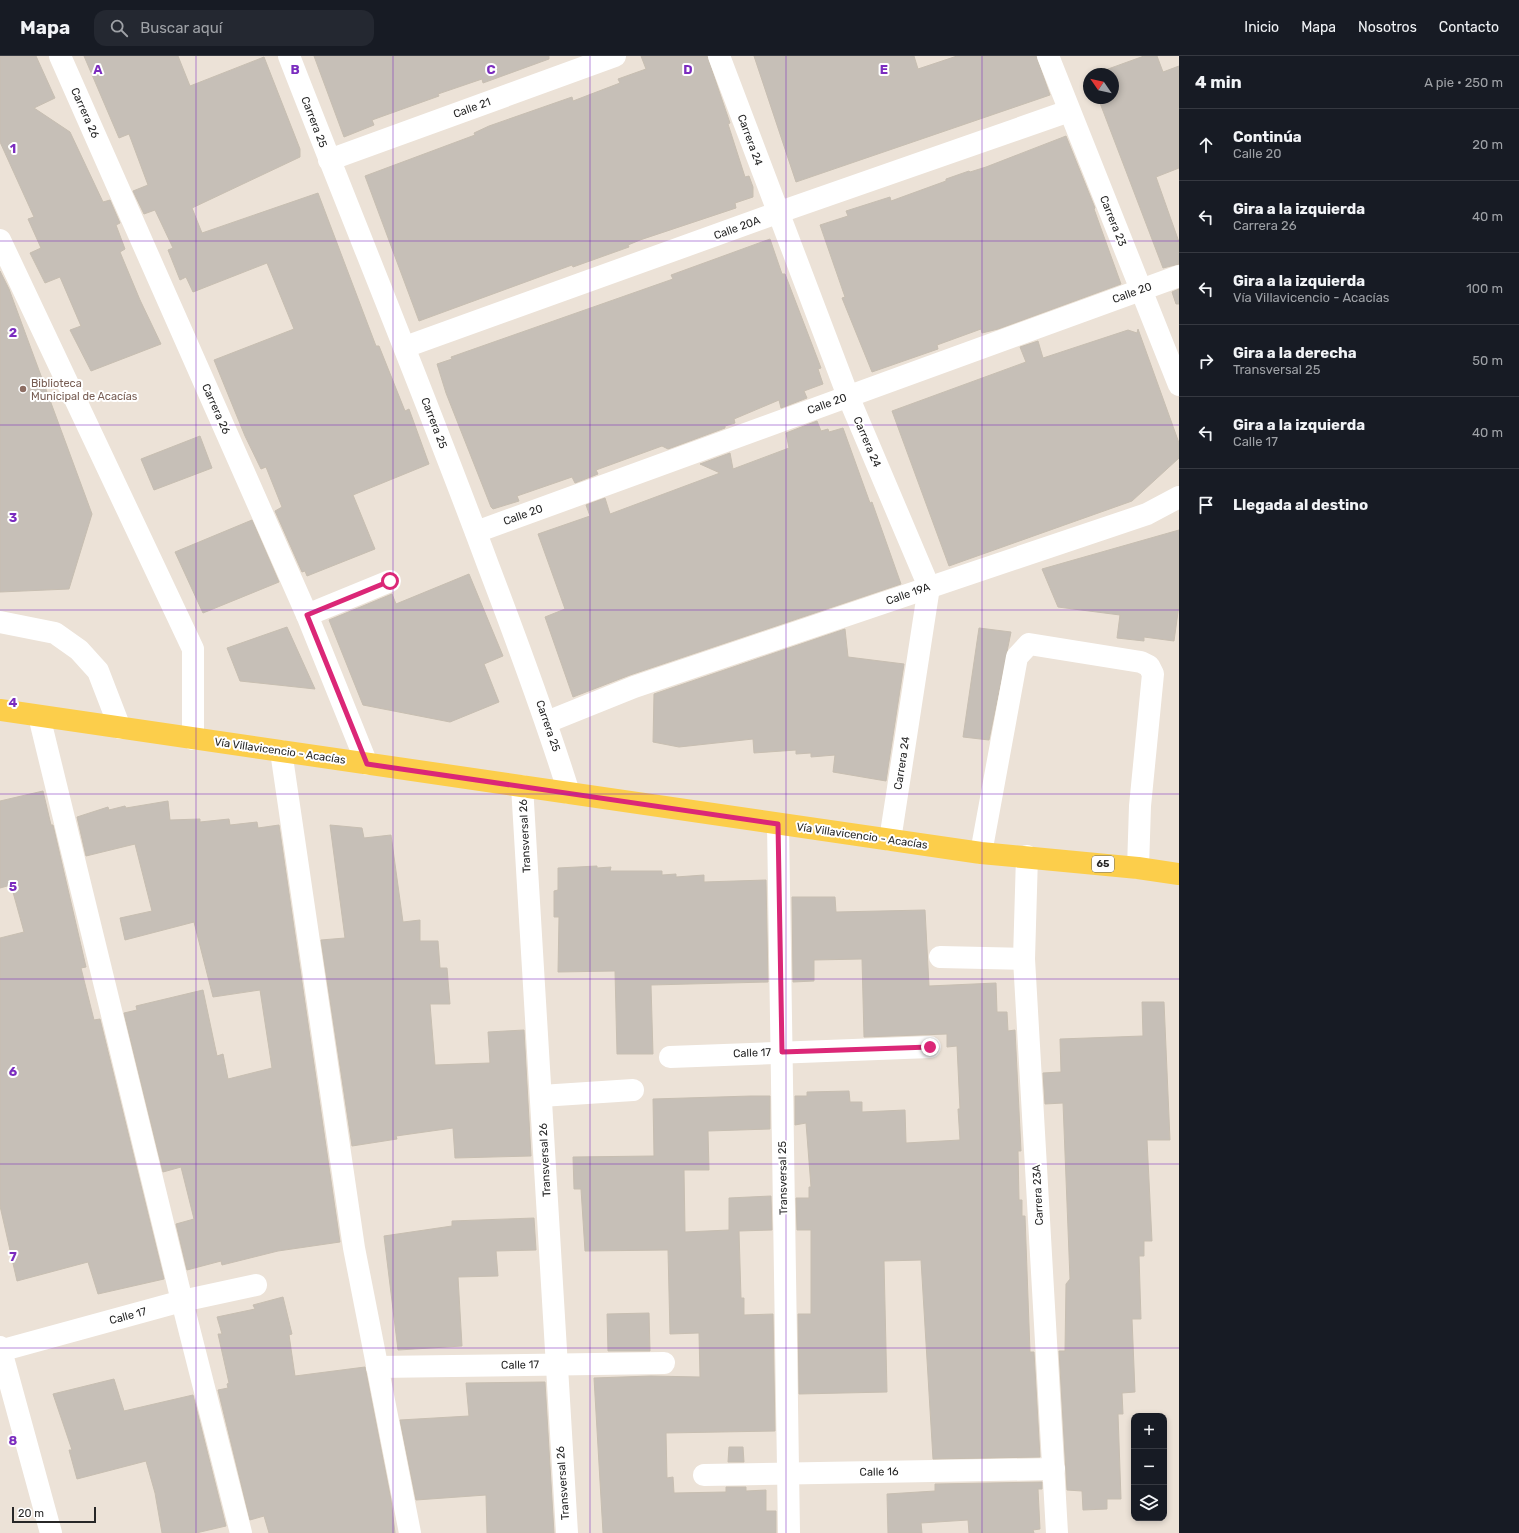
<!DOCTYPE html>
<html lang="es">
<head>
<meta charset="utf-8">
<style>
  :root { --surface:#171b24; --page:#242831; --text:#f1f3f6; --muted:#9ea1a6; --line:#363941 }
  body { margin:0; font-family:Rubik,sans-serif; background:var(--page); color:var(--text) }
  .controls { position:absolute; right:12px; bottom:12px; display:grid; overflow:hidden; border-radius:8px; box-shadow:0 2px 6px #0003 }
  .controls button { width:36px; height:36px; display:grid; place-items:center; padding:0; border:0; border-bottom:1px solid var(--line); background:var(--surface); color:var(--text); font:20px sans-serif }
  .compass { position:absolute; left:1083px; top:12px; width:36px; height:36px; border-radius:50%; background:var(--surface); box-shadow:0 2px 6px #0003; rotate:304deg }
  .scale { position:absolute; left:12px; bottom:10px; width:84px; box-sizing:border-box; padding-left:4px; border:2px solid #272727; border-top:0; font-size:11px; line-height:14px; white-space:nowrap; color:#272727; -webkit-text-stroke:3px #fff; paint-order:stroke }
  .stop { position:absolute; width:12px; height:12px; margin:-9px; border:3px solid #db2777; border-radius:50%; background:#fff }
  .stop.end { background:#db2777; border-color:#fff; box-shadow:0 1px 4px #0008 }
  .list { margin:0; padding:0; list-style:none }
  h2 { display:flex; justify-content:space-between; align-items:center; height:52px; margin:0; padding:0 16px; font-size:17px }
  h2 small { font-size:13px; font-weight:400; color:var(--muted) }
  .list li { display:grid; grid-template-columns:26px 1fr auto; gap:12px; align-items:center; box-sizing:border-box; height:72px; padding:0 16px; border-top:1px solid var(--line) }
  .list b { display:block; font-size:15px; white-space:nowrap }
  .list p { margin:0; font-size:13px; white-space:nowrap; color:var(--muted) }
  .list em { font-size:13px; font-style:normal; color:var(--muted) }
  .icon { flex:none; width:22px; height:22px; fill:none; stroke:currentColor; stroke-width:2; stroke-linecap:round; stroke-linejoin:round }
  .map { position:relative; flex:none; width:1179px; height:1477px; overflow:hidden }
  header { display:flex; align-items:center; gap:24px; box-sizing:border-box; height:56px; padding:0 20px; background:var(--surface); border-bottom:1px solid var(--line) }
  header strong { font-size:19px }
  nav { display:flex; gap:22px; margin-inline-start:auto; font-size:14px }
  .search { width:280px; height:36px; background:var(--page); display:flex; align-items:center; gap:10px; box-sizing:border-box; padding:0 14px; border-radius:12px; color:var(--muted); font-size:15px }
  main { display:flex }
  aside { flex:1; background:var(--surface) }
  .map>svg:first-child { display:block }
</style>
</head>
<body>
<header>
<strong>Mapa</strong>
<div class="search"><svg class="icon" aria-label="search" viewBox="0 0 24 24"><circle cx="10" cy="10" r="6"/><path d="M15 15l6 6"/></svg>Buscar aquí</div>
<nav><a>Inicio</a><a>Mapa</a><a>Nosotros</a><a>Contacto</a></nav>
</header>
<main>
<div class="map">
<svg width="1179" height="1477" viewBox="0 0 1179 1477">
  <rect width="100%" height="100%" fill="#ece2d7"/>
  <g fill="#c6bfb7" stroke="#c7beb1">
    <polygon points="0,0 36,0 55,42 34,52 70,76 103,146 110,144 120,167 116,169 125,193 120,196 140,244 161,288 91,315 70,274 81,270 60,221 45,227 30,197 41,192 28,163 34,161 0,86"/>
    <polygon points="84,0 178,0 190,30 264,1 300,93 300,101 192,152 202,177 318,137 376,290 379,290 405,355 409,353 429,408 353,439 375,493 307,520 305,515 302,516 275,455 282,451 266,411 261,413 245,380 214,304 294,273 267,207 193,236 186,221 180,224 168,194 173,192 155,154 144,158 133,135 148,129 129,78 119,82"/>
    <polygon points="314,0 549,0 549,3 483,27 482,23 438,38 439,40 372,64 374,69 344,81"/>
    <polygon points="641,0 707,0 730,67 728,68 745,121 749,120 753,131 753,141 735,147 736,152 640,184 628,189 629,191 573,211 572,209 419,265 365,120 475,79 474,77 489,70 529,56 572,41 573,45 620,27 618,23 646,13"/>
    <polygon points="754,0 914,0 918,13 957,0 1036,0 1050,39 796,126"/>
    <polygon points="1144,0 1157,0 1163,16 1179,10 1179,112 1156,121 1179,186 1179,208 1163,212 1100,47 1107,45 1106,42 1113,42 1113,18 1097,17"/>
    <polygon points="1066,80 1095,152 1094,153 1121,228 998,273 982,277 981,273 937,289 938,293 872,316 842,242 845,241 820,169 848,160 846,155 890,141 891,145 946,125 946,123 969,115 970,116 986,111"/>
    <polygon points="770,183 782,218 785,218 821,312 818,313 823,328 804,335 807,342 781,352 779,344 734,363 735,367 725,370 725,372 668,393 662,390 596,414 598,418 575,427 572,421 517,440 519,445 493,453 491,451 446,337 437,308 452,303 451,301 673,223 671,219"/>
    <polygon points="0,215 9,233 92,458 69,533 0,536"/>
    <polygon points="1179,233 1179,248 1176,248 1172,236"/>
    <polygon points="1138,273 1179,387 1179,402 1132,445 949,510 892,355 1026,306 1020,291 1038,285 1043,302 1128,274 1137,277"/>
    <polygon points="817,365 821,375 828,373 829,376 843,372 870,447 872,446 901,528 630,619 573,641 545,561 565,553 538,478 590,460 586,449 605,442 610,458 720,417 700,408 730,397 733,413 789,392 786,377"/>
    <polygon points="200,380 212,412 154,434 141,403"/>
    <polygon points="252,464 279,526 203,557 175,496"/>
    <polygon points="1179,474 1179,549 1174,585 1144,581 1144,585 1117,582 1120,559 1058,551 1042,513"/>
    <polygon points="469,518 503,600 484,608 499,646 450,666 363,649 329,564 392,538 396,548"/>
    <polygon points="287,571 315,633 240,625 227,592"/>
    <polygon points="979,572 1011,576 989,684 963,681"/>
    <polygon points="845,573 848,601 904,608 886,725 833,716 835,699 811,701 811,697 796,698 796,694 754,697 753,683 679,691 653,686 654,638"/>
    <polygon points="43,735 51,769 53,769 86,911 81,912 94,964 100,963 164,1223 98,1238 88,1206 17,1225 0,1150 0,882 24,876 11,829 0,832 0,745"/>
    <polygon points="168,745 170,764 200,763 200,766 229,763 230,769 257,766 258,772 279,769 340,1186 278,1195 222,1209 221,1205 187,1214 176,1168 194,1163 181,1111 163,1116 124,957 137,954 136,950 203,934 217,1000 223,998 228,1023 272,1012 260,934 213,941 194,866 125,884 120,862 152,855 135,788 86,800 77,761 108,751 109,754 125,750 126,752"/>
    <polygon points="330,769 362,772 364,782 391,779 403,866 420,864 420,885 438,885 440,912 447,912 450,948 430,948 435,1009 490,1007 488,976 524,974 531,1100 455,1102 453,1072 396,1080 397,1083 352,1090 321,884 345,882"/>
    <polygon points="597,810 597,812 611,811 610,815 662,815 662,819 676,818 676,821 704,819 704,826 766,824 768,926 651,929 653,998 617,998 615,915 558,916 559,861 554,861 554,835 558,834 558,812"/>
    <polygon points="792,841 835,841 836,856 925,854 929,930 996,927 997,956 1007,956 1008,975 1015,974 1021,1095 1018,1095 1019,1144 1022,1144 1022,1160 1025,1160 1030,1296 1034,1296 1040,1401 933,1403 921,1204 884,1205 887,1336 799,1338 798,1258 811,1258 811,1174 797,1174 796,1142 809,1142 809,1131 811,1131 806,1067 795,1069 795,1040 807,1040 807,1036 849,1035 850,1046 862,1046 862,1056 905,1054 906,1087 960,1084 958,1053 960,1053 957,990 947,991 947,978 864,981 862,903 814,904 814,925 793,926"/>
    <polygon points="1142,946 1164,946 1170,1084 1147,1084 1152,1185 1144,1185 1144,1200 1139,1200 1141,1263 1132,1263 1135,1336 1122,1337 1123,1358 1118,1358 1121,1443 1107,1443 1107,1453 1083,1454 1082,1435 1067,1434 1059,1295 1065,1295 1066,1228 1070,1223 1063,1047 1045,1048 1043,1017 1061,1016 1060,983 1143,980"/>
    <polygon points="751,1040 770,1040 770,1073 708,1075 709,1114 684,1114 685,1176 729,1174 729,1142 771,1140 772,1174 739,1175 741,1242 744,1242 744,1259 773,1258 775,1375 666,1377 667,1422 673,1421 674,1437 726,1436 726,1431 746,1431 746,1435 766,1434 766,1455 776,1455 776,1477 603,1477 594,1322 651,1320 700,1321 699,1277 670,1278 668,1194 585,1195 581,1133 574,1133 573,1101 654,1100 653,1043"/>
    <polygon points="534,1162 536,1194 496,1195 498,1220 458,1221 462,1290 398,1294 384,1180 452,1170 452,1165"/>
    <polygon points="283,1241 292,1278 289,1279 295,1320 365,1311 391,1444 395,1477 269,1477 264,1460 250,1464 218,1334 228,1332 227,1328 229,1327 218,1278 222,1278 217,1261 255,1253 253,1249"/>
    <polygon points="649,1257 650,1295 608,1295 607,1258"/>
    <polygon points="114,1323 124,1355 193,1339 226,1470 196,1477 162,1477 155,1437 146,1405 77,1423 69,1394 72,1394 53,1338"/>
    <polygon points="545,1326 554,1477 487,1477 486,1439 416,1444 400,1364 469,1360 466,1327"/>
    <polygon points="729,1391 743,1391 744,1406 728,1406"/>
    <polygon points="1042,1426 1042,1433 1038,1433 1040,1473 1033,1474 1034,1477 969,1477 968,1464 921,1467 922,1477 888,1477 887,1438 935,1435 935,1428"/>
  </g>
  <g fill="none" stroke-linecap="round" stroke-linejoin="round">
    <g stroke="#fff" stroke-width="22">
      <polyline points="60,0 307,559 367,708"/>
      <path d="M289 0C355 170 425 339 488 509 517 585 545 660 569 737"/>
      <polyline points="719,0 848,340 929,531 890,784"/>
      <polyline points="1048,0 1179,329"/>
      <polyline points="329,104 615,0"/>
      <polyline points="0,184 193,593 193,683"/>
      <polyline points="405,291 777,157 1069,55"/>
      <polyline points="476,476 1179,220"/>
      <polyline points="307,559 390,525"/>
      <polyline points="0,566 55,577 79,594 98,615 120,672"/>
      <polyline points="39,660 182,1245 241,1477"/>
      <polyline points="547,666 634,631 1147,458 1179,441"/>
      <polyline points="281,695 354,1192 410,1477"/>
      <polyline points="522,730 567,1477"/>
      <polyline points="778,768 789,1477"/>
      <polyline points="981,797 1017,601 1029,588 1141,606 1149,610 1153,618 1140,750 1138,812"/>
      <polyline points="1027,800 1024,903 1057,1477"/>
      <polyline points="940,901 1024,903"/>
      <polyline points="670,1001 930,991"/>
      <polyline points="541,1040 633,1034"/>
      <polyline points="0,1291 51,1477"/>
      <polyline points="0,1295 182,1245 256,1229"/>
      <polyline points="377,1311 664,1307"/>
      <polyline points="704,1419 1054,1413"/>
    </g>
    <polyline stroke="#fcce4b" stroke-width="22" points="0,654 981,797 1138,812 1179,818"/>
  </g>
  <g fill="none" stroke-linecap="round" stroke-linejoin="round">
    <polyline stroke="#db2777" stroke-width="5" points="390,525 307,559 367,708 778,768 782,996 930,991"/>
  </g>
  <path fill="none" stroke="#7b2cbf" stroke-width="1" stroke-opacity="0.55" d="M196 0V1477M393 0V1477M590 0V1477M786 0V1477M982 0V1477M0 185H1179M0 369H1179M0 554H1179M0 738H1179M0 923H1179M0 1108H1179M0 1292H1179"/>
  <circle fill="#8d6e63" stroke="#fff" stroke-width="1.5" cx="23" cy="333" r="4"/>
  <g text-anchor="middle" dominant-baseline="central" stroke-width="4" stroke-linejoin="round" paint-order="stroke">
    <rect fill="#fff" stroke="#686868" stroke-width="1" x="1092" y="800" width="22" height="16" rx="3"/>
    <g font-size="10" font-weight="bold" fill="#272727">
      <text x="1103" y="808">65</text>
    </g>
    <g font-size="11" fill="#272727" stroke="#fff">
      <text transform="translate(472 52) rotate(-20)">Calle 21</text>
      <text transform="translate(85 57) rotate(66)">Carrera 26</text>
      <text transform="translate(314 66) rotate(69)">Carrera 25</text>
      <text transform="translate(750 84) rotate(70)">Carrera 24</text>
      <text transform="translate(1113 165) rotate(68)">Carrera 23</text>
      <text transform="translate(737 172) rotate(-20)">Calle 20A</text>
      <text transform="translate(1132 237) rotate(-20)">Calle 20</text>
      <text transform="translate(827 348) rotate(-20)">Calle 20</text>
      <text transform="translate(216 353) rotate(66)">Carrera 26</text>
      <text transform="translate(434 367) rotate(69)">Carrera 25</text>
      <text transform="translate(867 386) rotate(67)">Carrera 24</text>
      <text transform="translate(523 459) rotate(-20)">Calle 20</text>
      <text transform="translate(908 538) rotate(-19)">Calle 19A</text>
      <text transform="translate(548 670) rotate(71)">Carrera 25</text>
      <text transform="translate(280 695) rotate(8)">Vía Villavicencio - Acacías</text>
      <text transform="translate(902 707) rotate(-81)">Carrera 24</text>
      <text transform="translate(525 780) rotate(-93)">Transversal 26</text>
      <text transform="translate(862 780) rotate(8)">Vía Villavicencio - Acacías</text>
      <text transform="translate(752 997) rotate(-2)">Calle 17</text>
      <text transform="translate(545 1104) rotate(-93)">Transversal 26</text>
      <text transform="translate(783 1122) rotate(-91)">Transversal 25</text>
      <text transform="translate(1038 1139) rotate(-93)">Carrera 23A</text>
      <text transform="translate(128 1260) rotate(-15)">Calle 17</text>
      <text transform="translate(520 1309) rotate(-1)">Calle 17</text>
      <text transform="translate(879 1416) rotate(-1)">Calle 16</text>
      <text transform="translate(563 1427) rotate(-94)">Transversal 26</text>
    </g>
    <g font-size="11" fill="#785e54" stroke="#fff" text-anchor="start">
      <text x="31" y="327">Biblioteca<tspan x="31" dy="13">Municipal de Acacías</tspan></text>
    </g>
  </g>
  <g font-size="13" text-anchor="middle" font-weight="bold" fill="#7b2cbf" stroke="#fff" stroke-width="4" stroke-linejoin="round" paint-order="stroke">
    <text x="98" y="18">A</text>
    <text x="295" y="18">B</text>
    <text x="491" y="18">C</text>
    <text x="688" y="18">D</text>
    <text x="884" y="18">E</text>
    <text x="13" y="97">1</text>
    <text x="13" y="281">2</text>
    <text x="13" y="466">3</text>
    <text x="13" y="651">4</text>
    <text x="13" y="835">5</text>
    <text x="13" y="1020">6</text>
    <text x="13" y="1205">7</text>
    <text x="13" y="1389">8</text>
  </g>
</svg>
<div class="controls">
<button>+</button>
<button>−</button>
<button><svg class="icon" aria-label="layers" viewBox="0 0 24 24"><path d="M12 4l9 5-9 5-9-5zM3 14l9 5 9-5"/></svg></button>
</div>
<svg class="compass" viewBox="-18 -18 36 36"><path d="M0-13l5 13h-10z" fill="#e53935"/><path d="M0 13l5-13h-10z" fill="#9ea1a6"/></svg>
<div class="scale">20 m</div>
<div class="stop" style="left:390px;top:525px"></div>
<div class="stop end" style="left:930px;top:991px"></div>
</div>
<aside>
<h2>4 min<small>A pie · 250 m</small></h2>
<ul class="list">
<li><svg class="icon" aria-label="ahead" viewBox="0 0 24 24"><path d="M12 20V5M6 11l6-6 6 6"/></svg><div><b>Continúa</b><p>Calle 20</p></div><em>20 m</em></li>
<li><svg class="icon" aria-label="left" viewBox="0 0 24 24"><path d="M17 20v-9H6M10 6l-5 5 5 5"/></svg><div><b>Gira a la izquierda</b><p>Carrera 26</p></div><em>40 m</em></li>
<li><svg class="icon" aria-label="left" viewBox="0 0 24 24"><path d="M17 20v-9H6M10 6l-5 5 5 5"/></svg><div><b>Gira a la izquierda</b><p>Vía Villavicencio - Acacías</p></div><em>100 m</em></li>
<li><svg class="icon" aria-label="right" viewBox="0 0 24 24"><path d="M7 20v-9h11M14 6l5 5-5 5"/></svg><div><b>Gira a la derecha</b><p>Transversal 25</p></div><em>50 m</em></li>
<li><svg class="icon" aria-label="left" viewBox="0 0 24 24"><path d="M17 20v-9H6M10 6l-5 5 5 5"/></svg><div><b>Gira a la izquierda</b><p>Calle 17</p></div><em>40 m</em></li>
<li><svg class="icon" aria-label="arrive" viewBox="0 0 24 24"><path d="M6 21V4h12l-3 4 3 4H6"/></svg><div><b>Llegada al destino</b></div></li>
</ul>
</aside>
</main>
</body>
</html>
